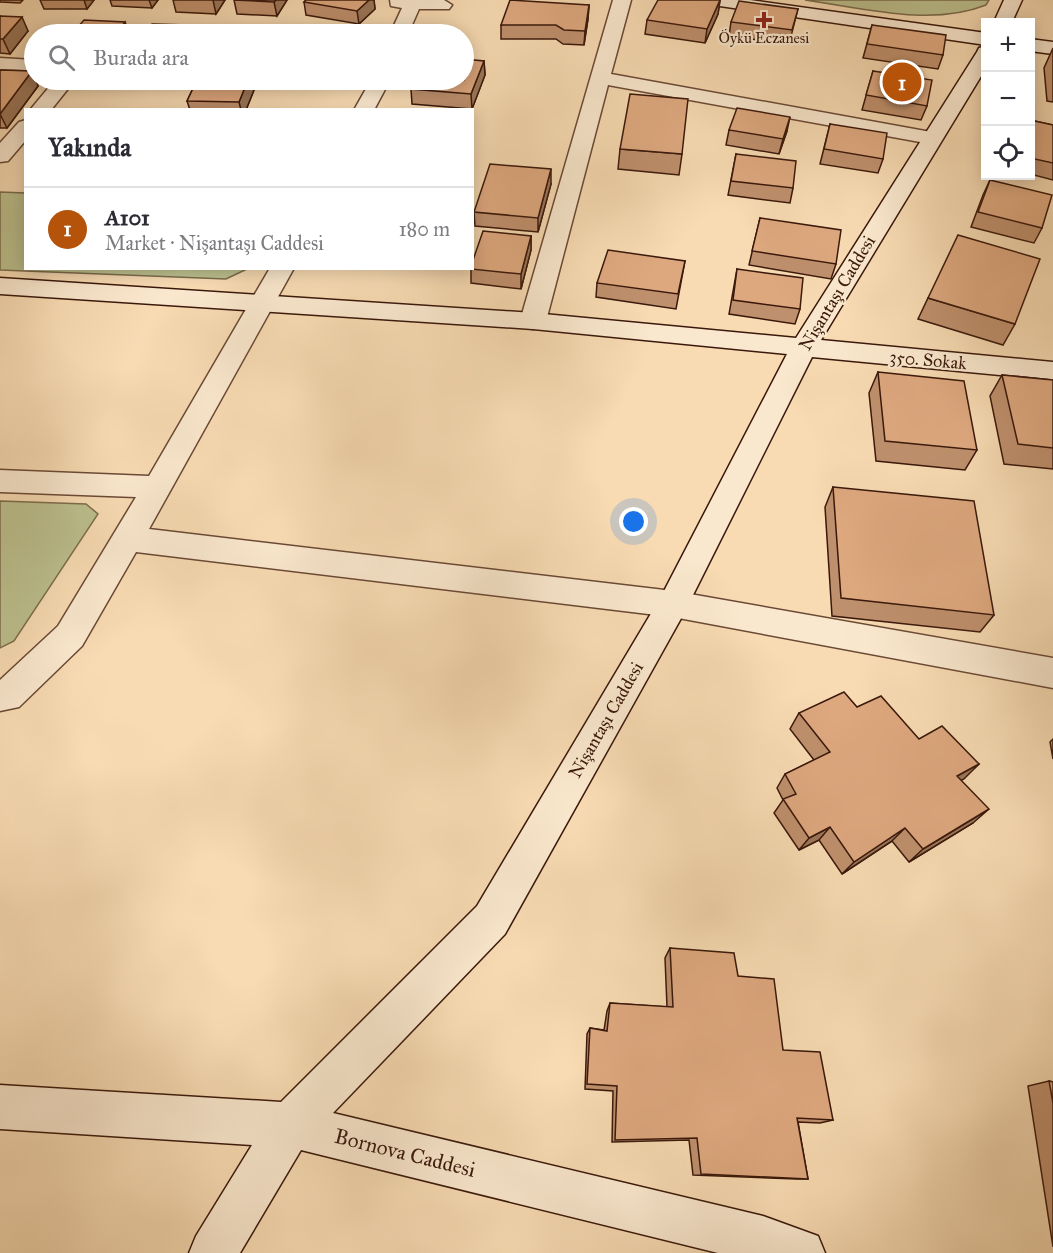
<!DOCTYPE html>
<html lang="tr">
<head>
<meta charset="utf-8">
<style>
  :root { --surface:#fff; --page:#f2f2f3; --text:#2b2b33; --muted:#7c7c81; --line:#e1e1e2; --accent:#b45309 }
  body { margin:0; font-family:"IM FELL Great Primer",serif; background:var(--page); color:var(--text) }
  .controls { position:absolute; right:18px; top:18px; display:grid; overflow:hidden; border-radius:0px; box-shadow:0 3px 15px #0003 }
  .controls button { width:54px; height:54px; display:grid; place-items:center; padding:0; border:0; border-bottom:2px solid var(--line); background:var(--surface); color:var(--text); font:30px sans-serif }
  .you { position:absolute; left:634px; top:522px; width:21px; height:21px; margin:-15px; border:4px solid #fff; border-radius:50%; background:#1a73e8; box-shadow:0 0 0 9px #1a73e833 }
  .badge { display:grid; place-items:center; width:39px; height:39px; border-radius:50%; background:var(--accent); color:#fff; font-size:20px; font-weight:700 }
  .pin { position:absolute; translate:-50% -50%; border:3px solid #fff; box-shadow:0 2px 6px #0006 }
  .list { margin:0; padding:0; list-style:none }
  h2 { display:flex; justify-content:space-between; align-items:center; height:78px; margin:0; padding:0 24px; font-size:26px }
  h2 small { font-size:20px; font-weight:400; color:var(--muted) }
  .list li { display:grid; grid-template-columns:39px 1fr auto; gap:18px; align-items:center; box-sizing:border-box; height:84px; padding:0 24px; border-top:2px solid var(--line) }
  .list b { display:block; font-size:22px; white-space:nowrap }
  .list p { margin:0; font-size:20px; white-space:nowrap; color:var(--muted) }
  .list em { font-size:20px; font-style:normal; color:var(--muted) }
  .icon { flex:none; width:33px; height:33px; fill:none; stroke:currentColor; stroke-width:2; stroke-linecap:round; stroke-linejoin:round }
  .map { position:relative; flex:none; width:1053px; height:1253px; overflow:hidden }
  .search { position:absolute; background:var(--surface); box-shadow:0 3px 15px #0003; left:24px; top:24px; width:450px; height:66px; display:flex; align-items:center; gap:15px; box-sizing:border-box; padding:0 21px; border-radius:33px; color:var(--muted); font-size:22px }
  .panel { position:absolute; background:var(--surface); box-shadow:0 3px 15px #0003; left:24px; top:108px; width:450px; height:162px; border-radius:0px }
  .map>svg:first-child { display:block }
</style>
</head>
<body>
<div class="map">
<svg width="1053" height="1253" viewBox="0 0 1053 1253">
  <rect width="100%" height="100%" fill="#f8dbb3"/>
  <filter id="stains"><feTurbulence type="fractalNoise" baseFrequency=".00333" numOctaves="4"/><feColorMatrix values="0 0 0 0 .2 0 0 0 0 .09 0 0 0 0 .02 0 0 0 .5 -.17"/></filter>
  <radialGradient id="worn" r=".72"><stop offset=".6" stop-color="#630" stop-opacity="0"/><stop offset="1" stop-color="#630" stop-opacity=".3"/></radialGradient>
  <g fill="#bcc08e" stroke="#7b6c4c" stroke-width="1.5">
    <path d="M805 0H989L986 5C931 27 863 8 805 0Z"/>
    <polygon points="0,192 25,193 26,268 247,269 226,279 0,270"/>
    <polygon points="0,501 86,504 98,514 14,641 0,648"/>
  </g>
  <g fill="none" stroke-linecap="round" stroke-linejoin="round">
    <defs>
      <g id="street">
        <polygon points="390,0 444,0 452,5 449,9 419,9 408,34 390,34 402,8 391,6"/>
        <polygon points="613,0 631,0 611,74 931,132 938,134 942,138 938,142 931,144 608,85 546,321 542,327 533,329 524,327 520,321"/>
        <polygon points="0,58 34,60 34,72 0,70"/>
        <polygon points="55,80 75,80 51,110 30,110"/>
        <polygon points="371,80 390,80 374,110 354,110"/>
        <polygon points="26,120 26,140 8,161 0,162 0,143 19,122"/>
        <polygon points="270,268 294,268 149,529 673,591 1053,658 1053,688 673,617 136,552 82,646 19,707 0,711 0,680 58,626 136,497 0,492 0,470 149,476"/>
      </g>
      <g id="secondary">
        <polygon points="704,0 750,0 986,33 986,45 713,5 707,4"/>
        <polygon points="1004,0 1022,0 1012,22 994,22"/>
        <polygon points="1030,39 1053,42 1053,54 1030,51"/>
        <polygon points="986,46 986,68 821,340 1053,362 1053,380 812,357 684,613 505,934 333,1113 763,1216 818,1236 825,1253 718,1253 301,1150 240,1253 189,1253 196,1236 252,1145 0,1129 0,1085 281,1102 477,906 662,595 787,354 533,329 0,294 0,278 533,313 796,338 977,52 979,48"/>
      </g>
    </defs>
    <use href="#street" stroke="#6a4935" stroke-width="3"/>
    <use href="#secondary" stroke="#3a180b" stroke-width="3"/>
    <use href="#street" fill="#fae8ce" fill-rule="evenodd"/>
    <use href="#secondary" fill="#fae8ce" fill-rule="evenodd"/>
  </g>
  <g fill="#bf906d" stroke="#3a180b" stroke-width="1.5">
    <polygon points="0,0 23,0 20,3 0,2"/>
    <polygon points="40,0 94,0 87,9 44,9"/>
    <polygon points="110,0 158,0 152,8 112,6"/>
    <polygon points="173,0 225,0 216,14 176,12"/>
    <polygon points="234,0 287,0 277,16 237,14"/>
    <polygon points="306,0 374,0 375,9 359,24 306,15 304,2"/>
    <polygon points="720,0 718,14 705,43 645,34 647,20"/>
    <polygon points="589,5 588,19 584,45 563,44 556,39 501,39 501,25"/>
    <polygon points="798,9 789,44 729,36 731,22"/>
    <polygon points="0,16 28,31 10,54 0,53"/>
    <polygon points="872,25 943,55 938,69 863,58"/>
    <polygon points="1053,48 1053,102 1047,101 1044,68"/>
    <polygon points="484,61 485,75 472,109 412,104 411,89"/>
    <polygon points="0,70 32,71 34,77 34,80 36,80 38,86 7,128 0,128"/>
    <polygon points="873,71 927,106 921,120 862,110"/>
    <polygon points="197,80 251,80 254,90 246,110 190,110 187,101"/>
    <polygon points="1030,120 1053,125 1053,180 1030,174"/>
    <polygon points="830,124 883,159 878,173 820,164"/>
    <polygon points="729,130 787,131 779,154 726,145"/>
    <polygon points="620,149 682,154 679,175 618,169"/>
    <polygon points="736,154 793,188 790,203 728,195"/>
    <polygon points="990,180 1042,228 1034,243 971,227 983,195"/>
    <polygon points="551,184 538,232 475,226 474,212"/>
    <polygon points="760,218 836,264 831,279 749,265"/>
    <polygon points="531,236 531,250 521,289 471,283 471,269"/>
    <polygon points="685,261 676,309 596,297 597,283"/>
    <polygon points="737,269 800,309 795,324 729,314"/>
    <polygon points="928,298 1015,324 1003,345 918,319"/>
    <polygon points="878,372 977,450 965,470 876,461 869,393"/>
    <polygon points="1002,375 1053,380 1053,469 1004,464 990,396"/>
    <polygon points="833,487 994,615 980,632 832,616 825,507"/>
    <polygon points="857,707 919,739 979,764 961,780 973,823 909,862 892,841 842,874 819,840 799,850 774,813 783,800 777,788 785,774 814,760 790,729 799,713"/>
    <polygon points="1053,739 1053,759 1050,742"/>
    <polygon points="670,948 738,976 783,1050 833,1120 820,1123 798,1122 808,1179 796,1179 693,1175 689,1140 612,1142 613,1091 585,1089 587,1034 590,1028 604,1030 607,1011 610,1003 667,1007 665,958"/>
    <polygon points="1049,1081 1053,1082 1053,1247 1028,1086"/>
  </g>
  <g fill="#9b7659" stroke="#3a180b" stroke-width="1.5">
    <polygon points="84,0 94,0 87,9"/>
    <polygon points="149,0 158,0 152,8"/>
    <polygon points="213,0 225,0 216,14"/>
    <polygon points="276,0 287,0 277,16 274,2"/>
    <polygon points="369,0 374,0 375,9 359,24 357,11"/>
    <polygon points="720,0 718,14 705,43 707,29"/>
    <polygon points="589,5 588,19 584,45 585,31"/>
    <polygon points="22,17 28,31 10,54 3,39"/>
    <polygon points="125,22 130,34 116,34"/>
    <polygon points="227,26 230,34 223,34"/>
    <polygon points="366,27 367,34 362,34"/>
    <polygon points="484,61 485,75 472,109 471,94"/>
    <polygon points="32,71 34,77 34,80 36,80 38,86 7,128 0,114"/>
    <polygon points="248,80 251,80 254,90 246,110 241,110 239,102"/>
    <polygon points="790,117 787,131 779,154 783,139"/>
    <polygon points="551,169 551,184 538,232 538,218"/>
    <polygon points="531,236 531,250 521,289 521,274"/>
    <polygon points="979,764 964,779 943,790 957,776"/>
    <polygon points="989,809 973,823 909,862 923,849"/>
    <polygon points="830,827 819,840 799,850 809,838"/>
    <polygon points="905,828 892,841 842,874 854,862"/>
  </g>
  <g fill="#dea87f" stroke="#3a180b" stroke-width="1.5">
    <polygon points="234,0 276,0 274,2"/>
    <polygon points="306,0 369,0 357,11 304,2"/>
    <polygon points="510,0 589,5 585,31 564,30 556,25 501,25"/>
    <polygon points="658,0 720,0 707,29 647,20"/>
    <polygon points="739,1 798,9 792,30 731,22"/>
    <polygon points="0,16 22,17 3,39 0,39"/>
    <polygon points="84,20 125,22 116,34 72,34"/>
    <polygon points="152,24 227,26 223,34 145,34"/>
    <polygon points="320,25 366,27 362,34 315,34"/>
    <polygon points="872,25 946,35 943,55 867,44"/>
    <polygon points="464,59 484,61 471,94 411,89 415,80 464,80"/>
    <polygon points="0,70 32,71 0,114"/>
    <polygon points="873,71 932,80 927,106 866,95"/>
    <polygon points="197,80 248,80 239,102 187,101"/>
    <polygon points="630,94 688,99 682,154 620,149"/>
    <polygon points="737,108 790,117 783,139 729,130"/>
    <polygon points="1030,120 1053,125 1053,163 1030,158"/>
    <polygon points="830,124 887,133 883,159 824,149"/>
    <polygon points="736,154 796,161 793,188 731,181"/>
    <polygon points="490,164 551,169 538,218 474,212"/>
    <polygon points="990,180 1052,195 1042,228 978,212"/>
    <polygon points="760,218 841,230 836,264 752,251"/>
    <polygon points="483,231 531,236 521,274 471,269 472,268 472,263"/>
    <polygon points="958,235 1040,259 1015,324 928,298"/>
    <polygon points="608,250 685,261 678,294 597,283"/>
    <polygon points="737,269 803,278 800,309 733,300"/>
    <polygon points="878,372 964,381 977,450 885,441"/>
    <polygon points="1002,375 1053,380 1053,448 1018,444"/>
    <polygon points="833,487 974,501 994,615 841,598"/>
    <polygon points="844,692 857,707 881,696 919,739 942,726 979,764 957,776 989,809 923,849 905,828 854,862 830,827 809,838 783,799 796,794 785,774 830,752 799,713"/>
    <polygon points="670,948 734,953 738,976 774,979 783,1050 820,1052 833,1120 797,1118 808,1179 701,1174 697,1138 615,1140 617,1086 587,1084 590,1028 607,1031 610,1003 673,1007"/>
    <polygon points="1049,1081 1053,1082 1053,1103"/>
  </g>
  <path fill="#8f2418" stroke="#fae8ce" stroke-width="2" d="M761 11h6v6h6v6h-6v6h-6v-6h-6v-6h6z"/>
  <g text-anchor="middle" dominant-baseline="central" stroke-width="4.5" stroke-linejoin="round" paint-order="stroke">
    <g font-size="15" fill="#3a180b" stroke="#fae8ce">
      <text x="764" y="38">Öykü Eczanesi</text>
    </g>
    <g font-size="18" fill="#3a180b" stroke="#fae8ce">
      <text transform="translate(837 293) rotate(-59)">Nişantaşı Caddesi</text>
      <text transform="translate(928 360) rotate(5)">350. Sokak</text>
      <text transform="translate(606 720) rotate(-60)">Nişantaşı Caddesi</text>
    </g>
    <g font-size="21" fill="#3a180b" stroke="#fae8ce">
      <text transform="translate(405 1153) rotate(14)">Bornova Caddesi</text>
    </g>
  </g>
  <rect width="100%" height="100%" filter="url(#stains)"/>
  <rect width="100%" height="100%" fill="url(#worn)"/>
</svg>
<div class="controls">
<button>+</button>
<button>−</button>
<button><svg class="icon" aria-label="locate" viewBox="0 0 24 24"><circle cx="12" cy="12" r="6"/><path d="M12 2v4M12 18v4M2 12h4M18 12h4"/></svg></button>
</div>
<div class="you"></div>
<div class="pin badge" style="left:902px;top:82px">1</div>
<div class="search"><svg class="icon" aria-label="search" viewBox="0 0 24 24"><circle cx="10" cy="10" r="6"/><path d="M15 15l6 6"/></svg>Burada ara</div>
<section class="panel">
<h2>Yakında<small></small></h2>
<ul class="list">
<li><span class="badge">1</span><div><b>A101</b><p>Market · Nişantaşı Caddesi</p></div><em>180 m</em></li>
</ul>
</section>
</div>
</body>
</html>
